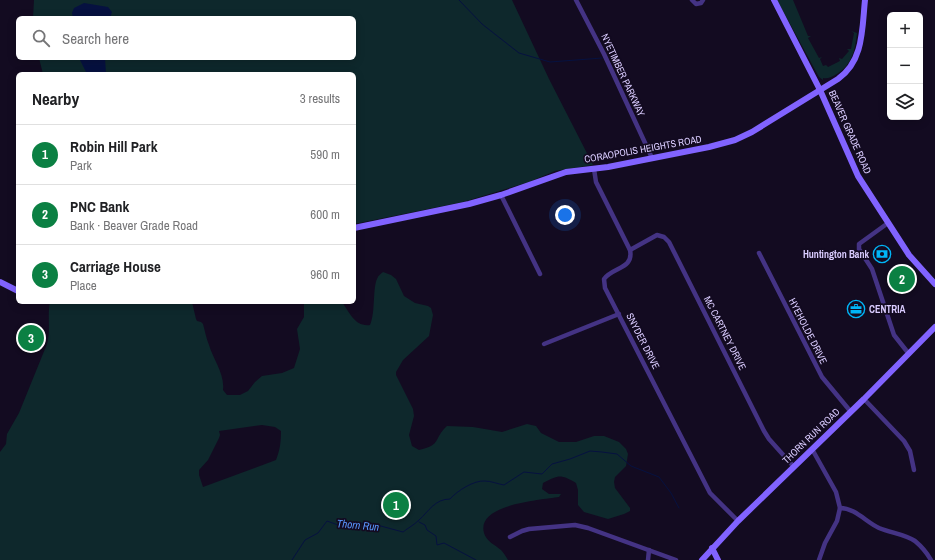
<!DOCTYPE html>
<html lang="en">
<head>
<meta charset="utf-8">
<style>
  :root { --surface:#fff; --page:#f6f6f6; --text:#202124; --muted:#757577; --line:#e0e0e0; --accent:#0b8043 }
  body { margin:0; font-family:"Archivo Narrow",sans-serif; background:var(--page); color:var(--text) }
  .controls { position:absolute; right:12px; top:12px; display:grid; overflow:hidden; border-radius:6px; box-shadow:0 2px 10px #0003 }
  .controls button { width:36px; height:36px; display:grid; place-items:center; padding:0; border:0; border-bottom:1px solid var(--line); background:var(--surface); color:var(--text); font:20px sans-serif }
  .you { position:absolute; left:565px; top:215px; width:14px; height:14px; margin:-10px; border:3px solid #fff; border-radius:50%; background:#1a73e8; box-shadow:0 0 0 6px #1a73e833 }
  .badge { display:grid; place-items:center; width:26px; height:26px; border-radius:50%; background:var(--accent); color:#fff; font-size:13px; font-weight:700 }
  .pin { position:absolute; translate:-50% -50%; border:2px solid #fff; box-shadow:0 1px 4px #0006 }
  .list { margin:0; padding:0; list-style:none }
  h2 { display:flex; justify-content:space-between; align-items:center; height:52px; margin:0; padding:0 16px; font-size:17px }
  h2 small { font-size:13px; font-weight:400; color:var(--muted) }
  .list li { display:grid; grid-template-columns:26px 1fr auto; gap:12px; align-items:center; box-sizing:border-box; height:60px; padding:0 16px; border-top:1px solid var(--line) }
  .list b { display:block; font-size:15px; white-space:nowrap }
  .list p { margin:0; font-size:13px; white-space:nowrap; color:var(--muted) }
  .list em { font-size:13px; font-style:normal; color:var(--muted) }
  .icon { flex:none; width:22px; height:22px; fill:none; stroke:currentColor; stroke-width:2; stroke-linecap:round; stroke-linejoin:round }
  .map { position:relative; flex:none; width:935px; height:560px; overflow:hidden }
  .search { position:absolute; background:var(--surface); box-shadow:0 2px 10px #0003; left:16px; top:16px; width:340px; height:44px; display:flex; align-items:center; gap:10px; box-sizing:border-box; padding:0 14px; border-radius:6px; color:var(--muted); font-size:15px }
  .panel { position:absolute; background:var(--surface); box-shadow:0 2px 10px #0003; left:16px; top:72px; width:340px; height:232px; border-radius:6px }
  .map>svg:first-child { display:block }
</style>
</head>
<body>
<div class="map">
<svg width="935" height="560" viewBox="0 0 935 560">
  <rect width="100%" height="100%" fill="#130b21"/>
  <g fill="#0e282c" fill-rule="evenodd">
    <polygon points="34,0 512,0 549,79 593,165 555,171 529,182 463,202 354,224 354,74 43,74 39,58 354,58 354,18 33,18"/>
    <path d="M777 0H793L808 36H811L808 38 819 58 822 57 820 59 823 66 826 65 828 67 840 61 839 58 842 59 849 51 847 49H851L854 33 851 31 857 33C855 50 852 66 835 75 831 77 828 79 823 78V80L819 77Z"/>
    <path d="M383 272 391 275 396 279 404 296 415 303 428 306 431 308 433 315 429 336 403 360 396 372V375L413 409 414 416 409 435 412 446 419 450C442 445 433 439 447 426L473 427 502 432 527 424 536 426 541 433 559 442H576L594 436H604L619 442 626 449 628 454 626 466 615 477 614 482 615 488 630 508V511L624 514 608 519 584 512 578 505V490L576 483C560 474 559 475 543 483L542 489 549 494H561L559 497C541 500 476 504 484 533 486 541 495 545 501 550 504 553 506 557 508 560H0V452L6 444 7 434 19 413 47 344C51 330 47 316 50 302H192L196 319 197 321 201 322 203 324C205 331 206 338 209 345 213 359 225 374 223 390L227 395H240L248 391 255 382 262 376 282 373 294 368 300 349 297 329 304 317V302H342C350 313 355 327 370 325 376 312 372 286 378 277 378 276 382 273 383 272ZM262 425 275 427 281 431C281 442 280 450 276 460L203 487 199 475V470L208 460 219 438 220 435 219 431Z"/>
  </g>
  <g fill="#061140">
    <polygon points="84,3 108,7 112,12 110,18 73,18 72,13 74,8"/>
    <polygon points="79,58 105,58 106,74 87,74"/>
  </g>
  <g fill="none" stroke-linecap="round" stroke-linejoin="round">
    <g stroke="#061140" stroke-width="1">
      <polyline points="459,0 482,24 519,53 550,62 602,58"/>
      <polyline points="419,522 425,525 427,530 436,536 437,545 444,543 476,560"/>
      <path d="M292 560 305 540 318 533 327 521 338 525 349 522 377 525 403 532C408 528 414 525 419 520 429 511 435 499 450 499 457 491 474 480 485 481 491 481 498 484 504 485L524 472 542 474 552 464 570 459 590 451 602 452 617 454 631 466 659 477 671 493 679 508"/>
    </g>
    <g stroke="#443384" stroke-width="4.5">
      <polyline points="576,0 604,54 652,158"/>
      <polyline points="692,0 696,4 701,3 703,0"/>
      <path d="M594 169 596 182 630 250C634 269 613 267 604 279L605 288 710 493 738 521"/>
      <polyline points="501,195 540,274"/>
      <polyline points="888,223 859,244 859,249 872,269 894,335 909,354"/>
      <polyline points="630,250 657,235 664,237 669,242 764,431 769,439 794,467"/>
      <polyline points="759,253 822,377 851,412"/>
      <polyline points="544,344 619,314"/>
      <polyline points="864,399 904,441 910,451 914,470"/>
      <polyline points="812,449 836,492 840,508 837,521 825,543 819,560"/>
      <path d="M840 508C855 508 866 522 879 528 891 533 904 534 915 541 921 546 927 553 931 560"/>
      <polyline points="510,537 522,531 529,529 575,525 588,528 676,560"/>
      <polyline points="648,560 649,550"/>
    </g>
    <g stroke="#8163ff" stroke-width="6">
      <polyline points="774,0 820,90 858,176 909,255 935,284"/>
      <path d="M354 228 469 204 501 195 566 172 608 167 709 147 735 140 752 132 838 79C864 61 862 28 865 0"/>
      <polyline points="0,282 18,291"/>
      <polyline points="712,548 718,560"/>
      <polyline points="702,560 738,521 864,399 935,327"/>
    </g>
  </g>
  <defs>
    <symbol id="bank-ring" viewBox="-11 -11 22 22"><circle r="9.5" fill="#130b21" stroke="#00b5f7" stroke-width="1.5"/><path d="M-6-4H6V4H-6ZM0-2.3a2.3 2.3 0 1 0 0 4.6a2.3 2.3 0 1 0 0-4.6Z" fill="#00b5f7"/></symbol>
    <symbol id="office-ring" viewBox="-11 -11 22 22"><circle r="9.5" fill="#130b21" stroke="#00b5f7" stroke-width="1.5"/><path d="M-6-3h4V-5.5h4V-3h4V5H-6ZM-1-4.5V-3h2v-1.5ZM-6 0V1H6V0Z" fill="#00b5f7"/></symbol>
  </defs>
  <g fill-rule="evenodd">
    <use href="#bank-ring" x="872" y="244" width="20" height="20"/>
    <use href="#office-ring" x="846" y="299" width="20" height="20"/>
  </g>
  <g text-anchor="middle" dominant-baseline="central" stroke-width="3.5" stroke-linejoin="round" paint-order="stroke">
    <g font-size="10" fill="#daccff" stroke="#130b21">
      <text transform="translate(623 75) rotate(65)">NYETIMBER PARKWAY</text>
      <text transform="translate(850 132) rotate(66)">BEAVER GRADE ROAD</text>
      <text transform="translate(643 149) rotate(-10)">CORAOPOLIS HEIGHTS ROAD</text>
      <text transform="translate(808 331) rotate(63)">HYEHOLDE DRIVE</text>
      <text transform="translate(725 333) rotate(63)">MC CARTNEY DRIVE</text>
      <text transform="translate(643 341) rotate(63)">SNYDER DRIVE</text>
      <text transform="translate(811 436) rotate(-44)">THORN RUN ROAD</text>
    </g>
    <g font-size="10" font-weight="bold" fill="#daccff" stroke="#130b21" text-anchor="end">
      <text x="869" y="254">Huntington Bank</text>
      <text x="869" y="309" text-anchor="start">CENTRIA</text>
    </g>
    <g font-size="11" font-style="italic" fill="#5a97ff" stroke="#130b21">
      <text transform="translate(358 525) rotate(5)">Thorn Run</text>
    </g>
  </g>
</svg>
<div class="controls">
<button>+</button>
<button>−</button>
<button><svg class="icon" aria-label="layers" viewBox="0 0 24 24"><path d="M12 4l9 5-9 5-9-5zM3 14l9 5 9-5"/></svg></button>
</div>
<div class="you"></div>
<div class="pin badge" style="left:396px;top:505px">1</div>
<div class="pin badge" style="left:902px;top:279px">2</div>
<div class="pin badge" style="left:31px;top:338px">3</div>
<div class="search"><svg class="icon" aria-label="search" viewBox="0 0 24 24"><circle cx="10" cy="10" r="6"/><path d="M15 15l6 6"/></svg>Search here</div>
<section class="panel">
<h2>Nearby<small>3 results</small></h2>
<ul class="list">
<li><span class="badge">1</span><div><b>Robin Hill Park</b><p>Park</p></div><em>590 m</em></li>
<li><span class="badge">2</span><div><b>PNC Bank</b><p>Bank · Beaver Grade Road</p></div><em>600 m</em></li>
<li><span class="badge">3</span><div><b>Carriage House</b><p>Place</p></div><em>960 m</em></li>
</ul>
</section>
</div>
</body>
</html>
